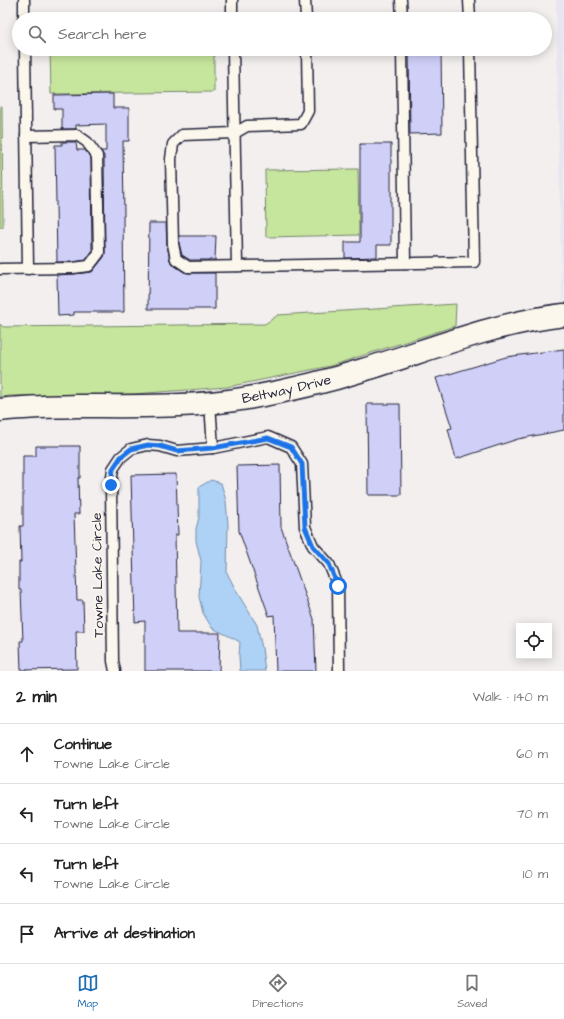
<!DOCTYPE html>
<html lang="en">
<head>
<meta charset="utf-8">
<style>
  :root { --surface:#fff; --page:#f2f2f2; --text:#222; --muted:#767676; --line:#e0e0e0; --accent:#1f6fb2 }
  body { margin:0; font-family:"Architects Daughter",sans-serif; background:var(--page); color:var(--text) }
  .controls { position:absolute; right:12px; bottom:12px; display:grid; overflow:hidden; border-radius:0px; box-shadow:0 2px 10px #0003 }
  .controls button { width:36px; height:36px; display:grid; place-items:center; padding:0; border:0; border-bottom:1px solid var(--line); background:var(--surface); color:var(--text); font:20px sans-serif }
  .stop { position:absolute; width:12px; height:12px; margin:-9px; border:3px solid #1a73e8; border-radius:50%; background:#fff }
  .stop.end { background:#1a73e8; border-color:#fff; box-shadow:0 1px 4px #0008 }
  .list { margin:0; padding:0; list-style:none }
  h2 { display:flex; justify-content:space-between; align-items:center; height:52px; margin:0; padding:0 16px; font-size:17px }
  h2 small { font-size:13px; font-weight:400; color:var(--muted) }
  .list li { display:grid; grid-template-columns:26px 1fr auto; gap:12px; align-items:center; box-sizing:border-box; height:60px; padding:0 16px; border-top:1px solid var(--line) }
  .list b { display:block; font-size:15px; white-space:nowrap }
  .list p { margin:0; font-size:13px; white-space:nowrap; color:var(--muted) }
  .list em { font-size:13px; font-style:normal; color:var(--muted) }
  .icon { flex:none; width:22px; height:22px; fill:none; stroke:currentColor; stroke-width:2; stroke-linecap:round; stroke-linejoin:round }
  .map { position:relative; flex:none; width:564px; height:671px; overflow:hidden }
  .search { position:absolute; background:var(--surface); box-shadow:0 2px 10px #0003; left:12px; right:12px; top:12px; height:44px; display:flex; align-items:center; gap:10px; box-sizing:border-box; padding:0 14px; border-radius:22px; color:var(--muted); font-size:15px }
  .sheet { height:292px; background:var(--surface) }
  nav { display:flex; justify-content:space-around; align-items:center; box-sizing:border-box; height:56px; border-top:1px solid var(--line); background:var(--surface); font-size:11px; color:var(--muted) }
  nav a { display:grid; justify-items:center; gap:2px }
  nav .on { color:var(--accent) }
  .map>svg:first-child { display:block }
</style>
</head>
<body>
<div class="map">
<svg width="564" height="671" viewBox="0 0 564 671">
  <rect width="100%" height="100%" fill="#f2efee"/>
  <filter id="ink" filterUnits="userSpaceOnUse"><feTurbulence type="fractalNoise" baseFrequency=".025" numOctaves="2"/><feDisplacementMap in="SourceGraphic" scale="8" xChannelSelector="R" yChannelSelector="G"/><feConvolveMatrix kernelMatrix="1 2 1 2 8 2 1 2 1" color-interpolation-filters="sRGB"/></filter>
  <g filter="url(#ink)">
    <polygon fill="#e8e5f1" points="556,0 564,0 564,301 562,301"/>
    <g fill="#c7e69d" stroke="#74846c">
      <polygon points="213,15 213,19 49,19 49,18"/>
      <polygon points="50,49 214,49 214,92 51,94"/>
      <polygon points="0,106 2,106 3,227 0,227"/>
      <polygon points="358,169 359,235 266,237 265,170"/>
      <polygon points="456,304 455,326 330,366 227,387 133,394 10,396 0,397 0,324 3,327 265,324 278,315"/>
    </g>
    <polygon fill="#add2f6" stroke="#758cab" points="211,480 221,483 226,501 228,524 227,573 238,594 257,625 262,648 265,671 240,671 239,656 240,642 229,636 212,628 203,613 199,597 201,561 196,541 196,529 199,517 199,487"/>
    <g fill="#d0cff8" stroke="#22223b">
      <polygon points="409,49 441,49 442,133 410,134"/>
      <polygon points="113,94 113,108 129,108 129,141 123,141 124,216 123,216 124,312 74,312 74,315 58,316 57,275 74,274 92,272 104,257 105,253 104,156 101,151 106,151 106,124 76,125 76,129 62,129 62,109 54,109 54,95"/>
      <polygon points="62,142 75,142 76,143 77,150 85,150 91,158 92,251 86,260 73,262 57,262 55,145 62,145"/>
      <polygon points="360,144 391,144 391,245 377,245 377,257 345,258 345,242 360,242"/>
      <polygon points="149,223 166,223 167,245 170,260 172,264 184,272 188,273 215,273 215,309 148,309"/>
      <polygon points="179,236 216,236 215,260 190,260 182,255 179,243"/>
      <polygon points="564,349 564,430 518,439 456,459 448,429 452,428 436,378 506,357"/>
      <polygon points="367,404 400,404 401,495 368,495"/>
      <polygon points="36,446 80,446 80,478 78,478 79,514 74,514 77,600 83,600 84,631 76,631 77,669 21,670 20,641 23,641 21,590 19,590 19,562 21,562 20,526 23,526 23,456 36,456"/>
      <polygon points="280,465 281,527 314,619 316,671 276,671 274,615 269,616 239,531 237,466"/>
      <polygon points="176,474 178,535 175,535 177,633 220,633 219,671 145,671 145,621 135,622 131,475"/>
    </g>
    <g fill="none" stroke-linecap="round" stroke-linejoin="round">
      <defs>
        <g id="service">
          <polyline points="24,0 24,19"/>
          <polyline points="232,0 232,19"/>
          <polyline points="305,0 306,19"/>
          <polyline points="401,0 402,19"/>
          <polyline points="469,0 470,19"/>
          <polyline points="25,49 28,269"/>
          <polyline points="233,49 237,266"/>
          <polyline points="307,49 308,111 301,124 247,126 235,133 182,135 173,144 171,159 173,244 176,259 188,267 474,262 470,49"/>
          <polyline points="402,49 405,263"/>
          <polyline points="0,269 73,268 89,266 99,253 97,156 87,142 77,135 26,136"/>
          <polyline points="210,403 213,448"/>
          <polyline points="115,671 113,661 111,485 113,469 121,457 131,449 148,445 160,446 177,451 213,448 268,437 291,447 302,464 305,527 313,546 329,564 338,586 339,671"/>
        </g>
        <g id="tertiary">
          <path id="s1" d="M0 410C25 407 50 407 76 406 133 406 191 408 248 398 287 391 325 382 363 370 429 350 494 323 564 315"/>
        </g>
      </defs>
      <use href="#service" stroke="#22223b" stroke-width="13"/>
      <use href="#tertiary" stroke="#22223b" stroke-width="25"/>
      <use href="#service" stroke="#fbf7ec" stroke-width="10"/>
      <use href="#tertiary" stroke="#fbf7ec" stroke-width="22"/>
    </g>
  </g>
  <g fill="none" stroke-linecap="round" stroke-linejoin="round" filter="url(#ink)">
    <polyline stroke="#1a73e8" stroke-width="5" points="111,485 113,469 121,457 131,449 148,445 160,446 177,451 213,448 268,438 291,447 302,464 305,527 313,546 329,564 338,586"/>
  </g>
  <g text-anchor="middle" dominant-baseline="central" stroke-width="3.5" stroke-linejoin="round" paint-order="stroke">
    <g font-size="14" fill="#22223b" stroke="#fbf7ec">
      <text stroke="none"><textPath href="#s1" startOffset="288">Beltway Drive</textPath></text>
      <text transform="translate(98 575) rotate(-91)">Towne Lake Circle</text>
    </g>
  </g>
</svg>
<div class="controls">
<button><svg class="icon" aria-label="locate" viewBox="0 0 24 24"><circle cx="12" cy="12" r="6"/><path d="M12 2v4M12 18v4M2 12h4M18 12h4"/></svg></button>
</div>
<div class="stop" style="left:338px;top:586px"></div>
<div class="stop end" style="left:111px;top:485px"></div>
<div class="search"><svg class="icon" aria-label="search" viewBox="0 0 24 24"><circle cx="10" cy="10" r="6"/><path d="M15 15l6 6"/></svg>Search here</div>
</div>
<section class="sheet">
<h2>2 min<small>Walk · 140 m</small></h2>
<ul class="list">
<li><svg class="icon" aria-label="ahead" viewBox="0 0 24 24"><path d="M12 20V5M6 11l6-6 6 6"/></svg><div><b>Continue</b><p>Towne Lake Circle</p></div><em>60 m</em></li>
<li><svg class="icon" aria-label="left" viewBox="0 0 24 24"><path d="M17 20v-9H6M10 6l-5 5 5 5"/></svg><div><b>Turn left</b><p>Towne Lake Circle</p></div><em>70 m</em></li>
<li><svg class="icon" aria-label="left" viewBox="0 0 24 24"><path d="M17 20v-9H6M10 6l-5 5 5 5"/></svg><div><b>Turn left</b><p>Towne Lake Circle</p></div><em>10 m</em></li>
<li><svg class="icon" aria-label="arrive" viewBox="0 0 24 24"><path d="M6 21V4h12l-3 4 3 4H6"/></svg><div><b>Arrive at destination</b></div></li>
</ul>
</section>
<nav>
<a class="on"><svg class="icon" aria-label="map" viewBox="0 0 24 24"><path d="M3 6l6-2 6 2 6-2v14l-6 2-6-2-6 2zM9 4v14M15 6v14"/></svg>Map</a>
<a><svg class="icon" aria-label="directions" viewBox="0 0 24 24"><path d="M12 3l9 9-9 9-9-9zM9 14v-3h6M13 9l2 2-2 2"/></svg>Directions</a>
<a><svg class="icon" aria-label="saved" viewBox="0 0 24 24"><path d="M7 4h10v16l-5-4-5 4z"/></svg>Saved</a>
</nav>
</body>
</html>
